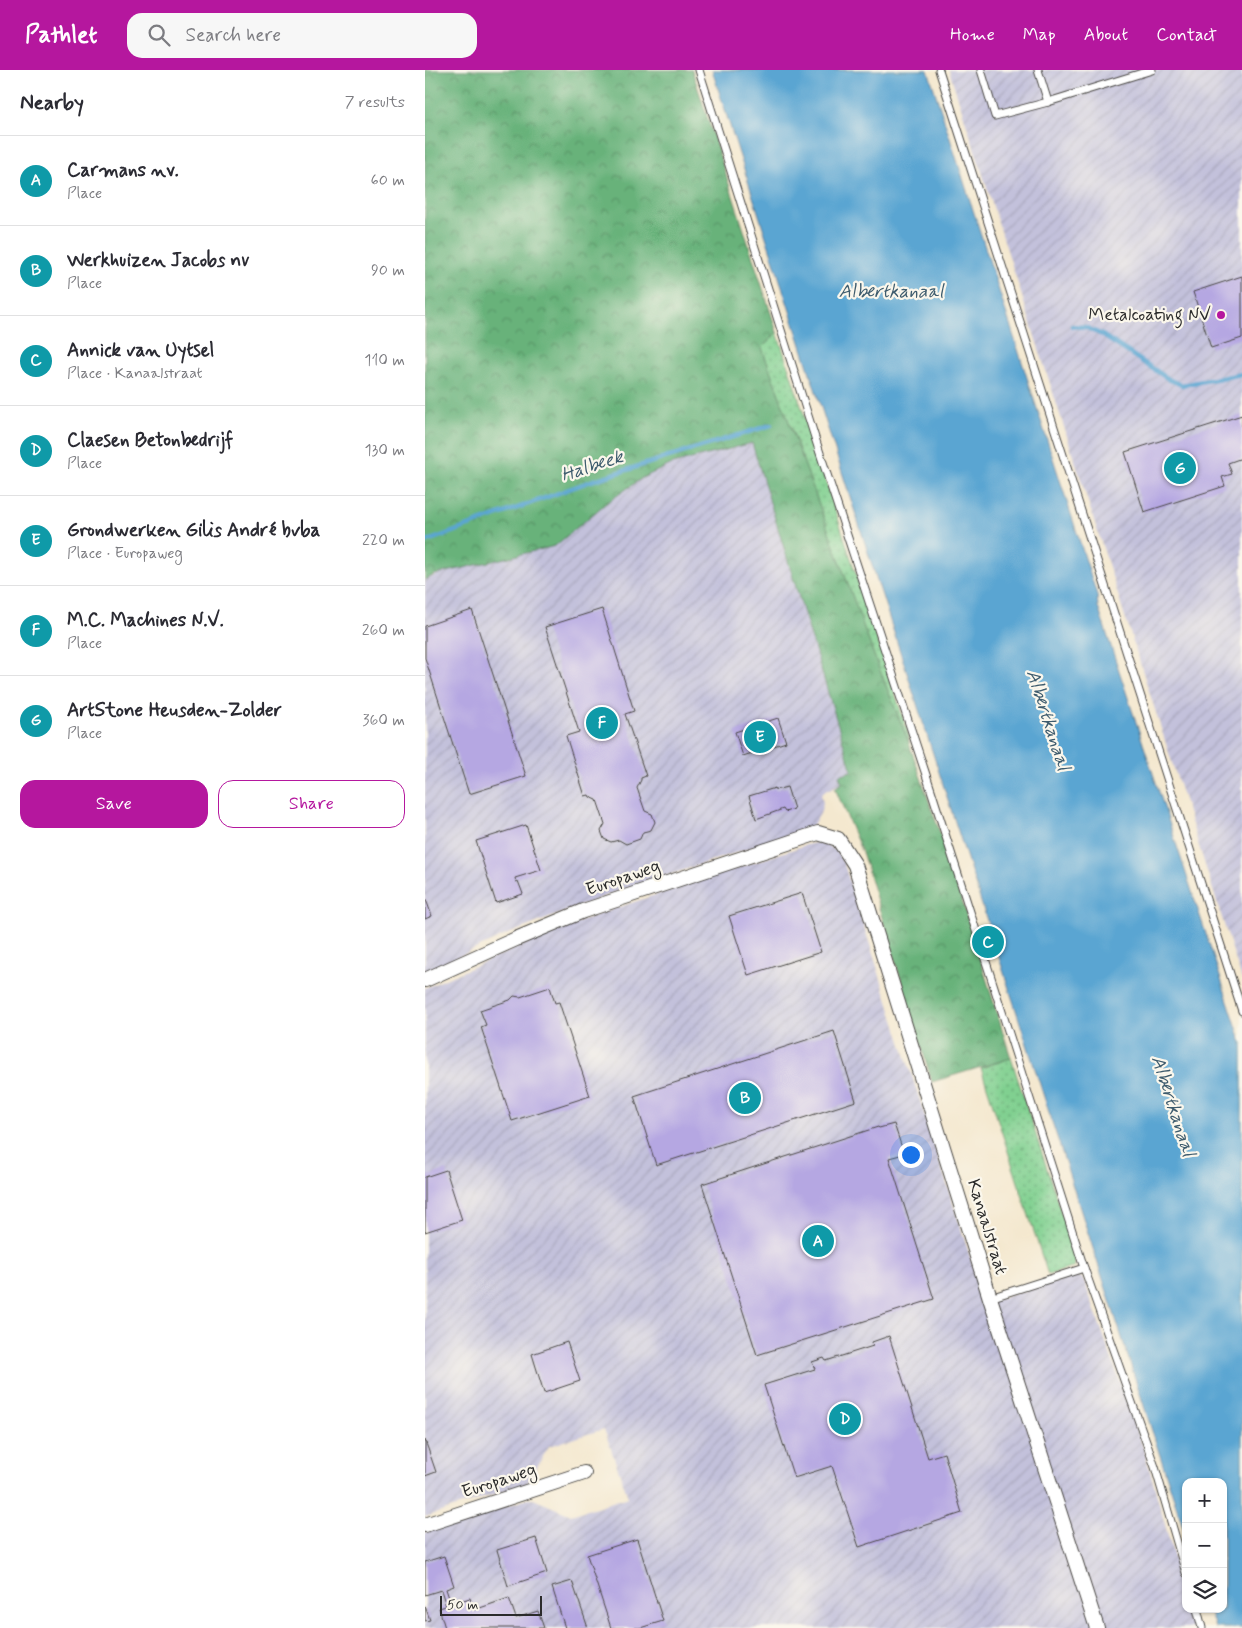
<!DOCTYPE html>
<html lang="en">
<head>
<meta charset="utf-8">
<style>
  :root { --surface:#fff; --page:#f7f7f7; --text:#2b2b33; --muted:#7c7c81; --line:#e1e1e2; --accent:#b5179e }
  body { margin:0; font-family:Mynerve,sans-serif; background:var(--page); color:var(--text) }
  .controls { position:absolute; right:15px; bottom:15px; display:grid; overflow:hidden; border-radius:10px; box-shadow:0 1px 4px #0004 }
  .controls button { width:45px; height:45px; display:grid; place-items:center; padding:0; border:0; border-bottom:1px solid var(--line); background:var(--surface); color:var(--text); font:25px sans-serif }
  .scale { position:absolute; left:15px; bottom:12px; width:102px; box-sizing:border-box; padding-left:5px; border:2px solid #2b2b2b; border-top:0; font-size:14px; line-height:18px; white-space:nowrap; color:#2b2b2b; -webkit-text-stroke:4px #fbf7ec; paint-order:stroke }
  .you { position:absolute; left:485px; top:1084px; width:18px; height:18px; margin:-12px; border:4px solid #fff; border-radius:50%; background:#1a73e8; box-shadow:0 0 0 8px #1a73e833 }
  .badge { display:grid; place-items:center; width:32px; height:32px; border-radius:50%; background:var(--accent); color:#fff; font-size:16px; font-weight:700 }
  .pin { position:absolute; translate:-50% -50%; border:2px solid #fff; box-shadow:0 1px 5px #0006 }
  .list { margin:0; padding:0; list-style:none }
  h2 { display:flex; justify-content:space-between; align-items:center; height:65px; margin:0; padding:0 20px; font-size:21px }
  h2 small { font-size:16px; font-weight:400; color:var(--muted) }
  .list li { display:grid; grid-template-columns:32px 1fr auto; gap:15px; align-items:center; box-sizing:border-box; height:90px; padding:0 20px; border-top:1px solid var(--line) }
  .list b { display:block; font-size:19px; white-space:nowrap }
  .list p { margin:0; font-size:16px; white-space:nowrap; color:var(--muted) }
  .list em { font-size:16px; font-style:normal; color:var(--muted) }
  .actions { display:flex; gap:10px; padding:15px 20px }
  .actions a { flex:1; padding:11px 0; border:1px solid var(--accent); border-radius:15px; text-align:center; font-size:18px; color:var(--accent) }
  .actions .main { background:var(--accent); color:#fff }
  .icon { flex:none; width:28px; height:28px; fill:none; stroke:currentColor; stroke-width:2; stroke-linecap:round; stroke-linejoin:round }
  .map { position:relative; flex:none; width:817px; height:1558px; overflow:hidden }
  header { display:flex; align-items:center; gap:30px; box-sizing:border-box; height:70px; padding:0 25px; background:var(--accent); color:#fff }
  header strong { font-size:24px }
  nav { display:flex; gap:28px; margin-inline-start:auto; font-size:18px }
  .search { width:350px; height:45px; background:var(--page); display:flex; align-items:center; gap:12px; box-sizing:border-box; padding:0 18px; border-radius:15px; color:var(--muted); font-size:19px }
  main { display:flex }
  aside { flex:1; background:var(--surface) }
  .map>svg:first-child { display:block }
</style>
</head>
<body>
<header>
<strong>Pathlet</strong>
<div class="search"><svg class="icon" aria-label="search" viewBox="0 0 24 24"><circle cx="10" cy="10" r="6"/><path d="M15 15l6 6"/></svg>Search here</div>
<nav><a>Home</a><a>Map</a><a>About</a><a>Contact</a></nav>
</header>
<main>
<aside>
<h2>Nearby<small>7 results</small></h2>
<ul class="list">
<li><span class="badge" style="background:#0f9aa8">A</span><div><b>Carmans nv.</b><p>Place</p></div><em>60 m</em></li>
<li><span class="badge" style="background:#0f9aa8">B</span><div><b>Werkhuizen Jacobs nv</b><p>Place</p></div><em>90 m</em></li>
<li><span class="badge" style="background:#0f9aa8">C</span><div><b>Annick van Uytsel</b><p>Place · Kanaalstraat</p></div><em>110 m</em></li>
<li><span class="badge" style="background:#0f9aa8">D</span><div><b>Claesen Betonbedrijf</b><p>Place</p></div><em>130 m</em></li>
<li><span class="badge" style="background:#0f9aa8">E</span><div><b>Grondwerken Gilis André bvba</b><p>Place · Europaweg</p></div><em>220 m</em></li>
<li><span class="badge" style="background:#0f9aa8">F</span><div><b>M.C. Machines N.V.</b><p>Place</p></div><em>260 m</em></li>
<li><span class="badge" style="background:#0f9aa8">G</span><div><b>ArtStone Heusden-Zolder</b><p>Place</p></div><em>360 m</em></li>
</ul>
<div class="actions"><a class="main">Save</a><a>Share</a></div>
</aside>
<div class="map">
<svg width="817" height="1558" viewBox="0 0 817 1558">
  <defs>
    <pattern id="industrial-furrows" width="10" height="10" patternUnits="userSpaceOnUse" patternTransform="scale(1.25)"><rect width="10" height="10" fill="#c3c1db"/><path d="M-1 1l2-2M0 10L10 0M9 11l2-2" fill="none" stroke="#a8a6bc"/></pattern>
    <pattern id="grass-dots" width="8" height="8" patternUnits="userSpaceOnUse" patternTransform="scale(1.25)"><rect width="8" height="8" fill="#80d090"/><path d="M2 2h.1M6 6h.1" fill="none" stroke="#69a976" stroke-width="1.8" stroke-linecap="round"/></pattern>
    <pattern id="forest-crowns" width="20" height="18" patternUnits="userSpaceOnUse" patternTransform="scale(1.25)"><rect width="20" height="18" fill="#68b27a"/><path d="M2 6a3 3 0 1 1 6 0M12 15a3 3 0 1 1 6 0" fill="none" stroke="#569164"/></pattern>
  </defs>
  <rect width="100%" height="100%" fill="#fbf7ec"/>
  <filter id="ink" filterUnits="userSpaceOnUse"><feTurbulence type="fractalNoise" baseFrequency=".02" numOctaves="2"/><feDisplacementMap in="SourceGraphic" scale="10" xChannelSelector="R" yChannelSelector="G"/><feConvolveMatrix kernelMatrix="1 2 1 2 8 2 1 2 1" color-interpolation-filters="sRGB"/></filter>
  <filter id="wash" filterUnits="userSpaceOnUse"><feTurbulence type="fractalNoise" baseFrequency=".0096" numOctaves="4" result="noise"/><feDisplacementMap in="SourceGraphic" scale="20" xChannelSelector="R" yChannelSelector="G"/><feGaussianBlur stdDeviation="1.12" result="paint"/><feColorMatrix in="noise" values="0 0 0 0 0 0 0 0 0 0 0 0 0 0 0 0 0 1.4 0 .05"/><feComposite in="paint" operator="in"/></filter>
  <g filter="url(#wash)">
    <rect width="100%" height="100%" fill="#f4e8cf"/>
    <g fill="url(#industrial-furrows)">
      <polygon points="524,0 817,0 817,910 546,68"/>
      <polygon points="327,373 427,701 415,705 417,713 396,723 398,733 395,744 388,755 380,760 186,824 83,864 0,902 0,510 180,434 217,408 247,394"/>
      <polygon points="394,772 411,780 419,794 560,1233 647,1206 654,1206 659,1210 720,1383 761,1530 761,1539 763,1539 768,1558 0,1558 0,1462 106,1428 146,1445 203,1427 179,1359 124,1376 102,1414 0,1447 0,918 100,874 179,842 381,775"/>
    </g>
    <g fill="url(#grass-dots)" stroke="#567e5e">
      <polygon points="352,262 484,666 484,673 451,591 337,278"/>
      <polygon points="586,988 651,1188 649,1197 623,1205 556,998"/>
    </g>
    <polygon fill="url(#forest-crowns)" stroke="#4a6e52" points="0,0 267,0 352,262 337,278 451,591 484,673 525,792 586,988 507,1012 438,785 410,718 417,713 414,705 427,701 327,373 247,394 217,408 180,434 130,476 9,505 0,510"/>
    <polygon fill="#5aa5d2" stroke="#42687e" points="287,0 503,0 672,525 673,537 817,973 817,1558 790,1558 784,1539 798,1539 798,1412 761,1412 761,1466"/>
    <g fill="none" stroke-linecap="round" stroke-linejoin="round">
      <g stroke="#5aa5d2" stroke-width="4.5">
        <polyline points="647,256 660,257 677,265 745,310 757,315 817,304"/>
        <polyline points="0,472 166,411 346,355"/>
      </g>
    </g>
    <g id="blocks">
      <g fill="#b5a7e2">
        <polygon points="817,206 817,268 786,278 768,222"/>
        <polygon points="817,345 817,388 803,393 807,404 797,407 800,416 719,442 700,382"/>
        <polygon points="177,539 209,641 200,644 221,706 216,708 216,710 212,718 220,741 227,744 230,752 226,760 218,762 215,769 201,774 194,770 186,772 179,769 176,761 180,754 172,730 165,727 164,725 160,726 141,666 154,662 120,557"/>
        <polygon points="47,540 101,706 44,724 0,588 0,556"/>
        <polygon points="353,648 361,672 318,686 310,662"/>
        <polygon points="362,717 369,739 360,742 358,739 331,749 324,726 350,718 350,720"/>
        <polygon points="101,755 116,800 90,808 91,812 93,811 98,824 71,833 51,771"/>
        <polygon points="377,823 396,882 323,905 304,846"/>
        <polygon points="0,827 7,846 0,849"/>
        <polygon points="125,917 130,933 134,932 165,1026 87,1051 56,957 61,955 55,940 85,930 89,926 95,927"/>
        <polygon points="409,961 431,1031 231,1095 209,1026"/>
        <polygon points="469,1054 479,1084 464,1088 509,1229 332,1285 277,1114 453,1057 454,1058"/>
        <polygon points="21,1100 37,1150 0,1162 0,1107"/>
        <polygon points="464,1266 503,1388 519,1383 537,1443 434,1477 407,1396 369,1408 339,1315 390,1299 387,1292 399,1288 401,1291 448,1276 447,1272"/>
        <polygon points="142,1272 155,1311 119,1323 107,1284"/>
        <polygon points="0,1370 11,1402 0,1406"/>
        <polygon points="111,1468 122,1503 83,1516 72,1480"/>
        <polygon points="212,1469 238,1551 215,1558 186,1558 162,1485"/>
        <polygon points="19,1486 29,1516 21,1519 26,1534 45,1528 49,1540 84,1528 91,1548 113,1541 119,1558 20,1558 14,1538 21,1536 16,1520 0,1525 0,1492"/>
        <polygon points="147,1511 163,1558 140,1558 127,1517"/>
        <polygon points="0,1536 5,1550 0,1551"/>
      </g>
    </g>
  </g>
  <g filter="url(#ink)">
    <use href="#blocks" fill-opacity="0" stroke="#494744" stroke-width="1"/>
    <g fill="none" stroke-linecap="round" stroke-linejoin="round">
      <defs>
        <g id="lane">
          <polyline points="274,0 392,374 507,723 659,1198 565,1228"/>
          <polyline points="514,0 817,941"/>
          <polyline points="556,0 570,46 623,32"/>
          <polyline points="613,0 623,32 727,0"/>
          <polyline points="659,1198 730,1397 761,1503"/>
          <polyline points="772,1539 777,1558"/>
        </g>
        <g id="street">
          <polyline points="0,910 91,869 158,841 393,763 413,769 430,795 565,1228 672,1558"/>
          <polyline points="0,1455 159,1403"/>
        </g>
      </defs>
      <use href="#lane" stroke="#494744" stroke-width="9"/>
      <use href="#street" stroke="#494744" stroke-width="16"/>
      <use href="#lane" stroke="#fff" stroke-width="7"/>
      <use href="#street" stroke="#fff" stroke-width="14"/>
    </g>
  </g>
  <circle fill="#b5179e" stroke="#fbf7ec" stroke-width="2" cx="796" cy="245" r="5"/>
  <g text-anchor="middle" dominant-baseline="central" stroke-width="4.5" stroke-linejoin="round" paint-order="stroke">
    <g font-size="18" fill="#2b2b2b" stroke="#fbf7ec" text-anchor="end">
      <text x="786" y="245">Metalcoating NV</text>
    </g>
    <g font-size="18" fill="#2b2b2b" stroke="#fbf7ec">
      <text transform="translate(198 808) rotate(-19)">Europaweg</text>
      <text transform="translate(562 1157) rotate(73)">Kanaalstraat</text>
      <text transform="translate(74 1411) rotate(-18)">Europaweg</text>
    </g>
    <g font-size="19" font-style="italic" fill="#3e5c6e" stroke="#fbf7ec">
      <text x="466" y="221">Albertkanaal</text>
      <text transform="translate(167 396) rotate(-18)">Halbeek</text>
      <text transform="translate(623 650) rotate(72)">Albertkanaal</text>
      <text transform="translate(748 1036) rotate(72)">Albertkanaal</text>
    </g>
  </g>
</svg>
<div class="controls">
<button>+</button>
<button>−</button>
<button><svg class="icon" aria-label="layers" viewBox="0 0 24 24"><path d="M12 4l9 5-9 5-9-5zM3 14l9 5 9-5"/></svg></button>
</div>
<div class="scale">50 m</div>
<div class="you"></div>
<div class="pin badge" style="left:393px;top:1171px;background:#0f9aa8">A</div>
<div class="pin badge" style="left:320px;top:1028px;background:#0f9aa8">B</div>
<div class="pin badge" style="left:563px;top:872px;background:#0f9aa8">C</div>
<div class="pin badge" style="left:420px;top:1349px;background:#0f9aa8">D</div>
<div class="pin badge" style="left:335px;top:667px;background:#0f9aa8">E</div>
<div class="pin badge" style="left:177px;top:653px;background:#0f9aa8">F</div>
<div class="pin badge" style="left:755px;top:398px;background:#0f9aa8">G</div>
</div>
</main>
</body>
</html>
